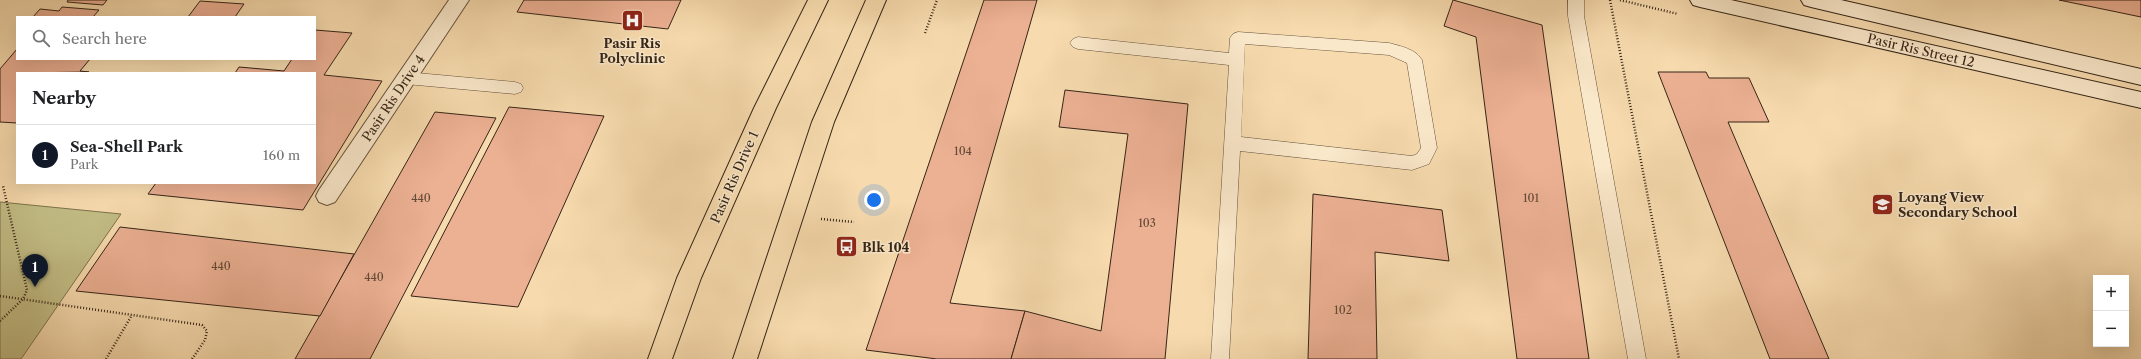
<!DOCTYPE html>
<html lang="en">
<head>
<meta charset="utf-8">
<style>
  :root { --surface:#fff; --page:#f6f6f6; --text:#202124; --muted:#757577; --line:#e0e0e0; --accent:#111827 }
  body { margin:0; font-family:"Libre Caslon Text",serif; background:var(--page); color:var(--text) }
  .controls { position:absolute; right:12px; bottom:12px; display:grid; overflow:hidden; border-radius:0px; box-shadow:0 4px 16px #0002 }
  .controls button { width:36px; height:36px; display:grid; place-items:center; padding:0; border:0; border-bottom:1px solid var(--line); background:var(--surface); color:var(--text); font:20px sans-serif }
  .you { position:absolute; left:874px; top:200px; width:14px; height:14px; margin:-10px; border:3px solid #fff; border-radius:50%; background:#1a73e8; box-shadow:0 0 0 6px #1a73e833 }
  .badge { display:grid; place-items:center; width:26px; height:26px; border-radius:50%; background:var(--accent); color:#fff; font-size:13px; font-weight:700 }
  .pin { position:absolute; translate:-50% -33px; filter:drop-shadow(0 1px 2px #0008) }
  .pin::after { content:''; position:absolute; top:21px; width:14px; height:12px; background:inherit; clip-path:polygon(0 0,100% 0,50% 100%) }
  .list { margin:0; padding:0; list-style:none }
  h2 { display:flex; justify-content:space-between; align-items:center; height:52px; margin:0; padding:0 16px; font-size:17px }
  h2 small { font-size:13px; font-weight:400; color:var(--muted) }
  .list li { display:grid; grid-template-columns:26px 1fr auto; gap:12px; align-items:center; box-sizing:border-box; height:60px; padding:0 16px; border-top:1px solid var(--line) }
  .list b { display:block; font-size:15px; white-space:nowrap }
  .list p { margin:0; font-size:13px; white-space:nowrap; color:var(--muted) }
  .list em { font-size:13px; font-style:normal; color:var(--muted) }
  .icon { flex:none; width:22px; height:22px; fill:none; stroke:currentColor; stroke-width:2; stroke-linecap:round; stroke-linejoin:round }
  .map { position:relative; flex:none; width:2141px; height:359px; overflow:hidden }
  .search { position:absolute; background:var(--surface); box-shadow:0 4px 16px #0002; left:16px; top:16px; width:300px; height:44px; display:flex; align-items:center; gap:10px; box-sizing:border-box; padding:0 14px; border-radius:0px; color:var(--muted); font-size:15px }
  .panel { position:absolute; background:var(--surface); box-shadow:0 4px 16px #0002; left:16px; top:72px; width:300px; height:112px; border-radius:0px }
  .map>svg:first-child { display:block }
</style>
</head>
<body>
<div class="map">
<svg width="2141" height="359" viewBox="0 0 2141 359">
  <rect width="100%" height="100%" fill="#f7dbae"/>
  <filter id="stains"><feTurbulence type="fractalNoise" baseFrequency=".005" numOctaves="4"/><feColorMatrix values="0 0 0 0 .2 0 0 0 0 .09 0 0 0 0 .02 0 0 0 .5 -.17"/></filter>
  <radialGradient id="worn" r=".72"><stop offset=".6" stop-color="#630" stop-opacity="0"/><stop offset="1" stop-color="#630" stop-opacity=".3"/></radialGradient>
  <polygon fill="#c3be86" stroke="#7c724e" points="0,202 121,214 21,359 0,359"/>
  <g fill="#ecb093" stroke="#352517">
    <polygon points="68,0 107,0 103,5 67,2"/>
    <polygon points="524,0 681,0 668,29 517,12"/>
    <polygon points="984,0 1037,0 950,303 1025,311 1011,359 937,359 866,350"/>
    <polygon points="1453,0 1542,25 1589,359 1517,359 1476,37 1444,26"/>
    <polygon points="2059,0 2141,0 2141,17"/>
    <polygon points="200,1 244,4 235,17 188,17"/>
    <polygon points="62,7 99,10 93,17 33,17 40,9 59,11"/>
    <polygon points="315,30 352,33 324,75 382,81 303,210 148,194 156,183 315,183 315,73 235,73 239,67 284,71 292,59 315,59"/>
    <polygon points="17,49 17,59 90,59 80,71 89,72 17,73 17,123 0,122 0,69"/>
    <polygon points="1658,72 1706,72 1709,78 1749,78 1769,122 1728,122 1829,359 1770,359"/>
    <polygon points="1065,90 1188,104 1165,359 1011,359 1025,311 1101,331 1128,134 1059,127"/>
    <polygon points="509,107 604,116 518,307 411,296"/>
    <polygon points="435,112 496,118 370,359 295,359"/>
    <polygon points="1313,194 1442,210 1449,261 1375,252 1377,359 1308,359"/>
    <polygon points="120,227 354,254 320,316 76,291"/>
  </g>
  <g fill="none" stroke-linecap="round" stroke-linejoin="round">
    <defs>
      <g id="lane">
        <polygon points="1568,0 1584,0 1584,16 1646,359 1628,359 1568,16"/>
        <path d="M1238 32 1389 43C1400 46 1416 49 1422 60L1437 148 1429 164 1412 170 1240 151 1229 359H1211L1229 65 1078 49 1073 47 1070 43 1073 39 1078 37 1229 53 1230 38 1233 34ZM1245 44 1389 55 1407 63 1421 148 1417 154 1412 156 1241 137Z"/>
        <polygon points="406,72 515,82 521,84 523,88 521,92 515,94 406,84 400,82 398,78 400,74"/>
      </g>
      <polygon id="street" points="449,0 469,0 335,202 327,205 319,202 316,196 319,190"/>
      <g id="secondary">
        <polygon points="1690,0 1731,0 2141,92 2141,108 1700,7 1693,5"/>
        <polygon points="1801,0 1841,0 2141,69 2141,85 1811,7 1804,5"/>
      </g>
      <g id="primary">
        <polygon points="808,0 828,0 776,108 701,278 672,359 648,359 677,278 754,108"/>
        <polygon points="866,0 886,0 834,122 757,359 733,359 812,122"/>
      </g>
    </defs>
    <use href="#lane" stroke="#66523d" stroke-width="1"/>
    <use href="#street" stroke="#66523d" stroke-width="2"/>
    <use href="#secondary" stroke="#352517" stroke-width="2"/>
    <use href="#primary" stroke="#352517" stroke-width="2"/>
    <g stroke="#352517" stroke-width="2.5" stroke-dasharray="1 2" stroke-linecap="butt">
      <polyline points="1610,0 1679,359"/>
      <polyline points="1620,0 1678,14"/>
      <polyline points="925,33 937,0"/>
      <polyline points="821,219 854,222"/>
      <polyline points="0,296 202,325 207,331 205,340 192,359"/>
      <polyline points="0,321 23,299 27,290 3,186"/>
      <polyline points="106,359 132,315"/>
    </g>
    <use href="#lane" fill="#fae8ca" fill-rule="evenodd"/>
    <use href="#street" fill="#fae8ca" fill-rule="evenodd"/>
    <use href="#secondary" fill="#fae8ca" fill-rule="evenodd"/>
    <use href="#primary" fill="#f7dbae" fill-rule="evenodd"/>
  </g>
  <defs>
    <symbol id="hospital-square" viewBox="-11 -11 22 22"><rect x="-9" y="-9" width="18" height="18" rx="4" fill="#8f2418" stroke="#fae8ca"/><path d="M-5-5h3v3.5h4V-5h3V5h-3V1.5h-4V5h-3Z" fill="#fff"/></symbol>
    <symbol id="school-square" viewBox="-11 -11 22 22"><rect x="-9" y="-9" width="18" height="18" rx="4" fill="#8f2418" stroke="#fae8ca"/><path d="M0-5L7-2L0 1L-7-2ZM-4 1L0 2.5L4 1V4Q0 6-4 4Z" fill="#fff"/></symbol>
    <symbol id="bus-square" viewBox="-11 -11 22 22"><rect x="-9" y="-9" width="18" height="18" rx="4" fill="#8f2418" stroke="#fae8ca"/><path d="M-5-6H5V4H4V6H2V4H-2V6H-4V4H-5ZM-3.5-4V0h7V-4ZM-3.5 1.2v1.5H-2V1.2ZM2 1.2v1.5H3.5V1.2Z" fill="#fff"/></symbol>
  </defs>
  <g fill-rule="evenodd">
    <use href="#hospital-square" x="620" y="8" width="25" height="25"/>
    <use href="#school-square" x="1870" y="192" width="25" height="25"/>
    <use href="#bus-square" x="834" y="234" width="25" height="25"/>
  </g>
  <g text-anchor="middle" dominant-baseline="central" stroke-width="3" stroke-linejoin="round" paint-order="stroke">
    <g font-size="11" fill="#634836">
      <text x="963" y="151">104</text>
      <text x="421" y="198">440</text>
      <text x="1531" y="198">101</text>
      <text x="1147" y="223">103</text>
      <text x="221" y="266">440</text>
      <text x="374" y="277">440</text>
      <text x="1343" y="310">102</text>
    </g>
    <g font-size="13" font-weight="bold" fill="#352517" stroke="#fae8ca" text-anchor="start">
      <text x="632" y="43" text-anchor="middle">Pasir Ris<tspan x="632" dy="15">Polyclinic</tspan></text>
      <text x="1898" y="197">Loyang View<tspan x="1898" dy="15">Secondary School</tspan></text>
      <text x="862" y="247">Blk 104</text>
    </g>
    <g font-size="13" fill="#352517" stroke="#fae8ca">
      <text transform="translate(1921 50) rotate(13)">Pasir Ris Street 12</text>
      <text transform="translate(393 98) rotate(-56)">Pasir Ris Drive 4</text>
      <text transform="translate(734 177) rotate(-66)">Pasir Ris Drive 1</text>
    </g>
  </g>
  <rect width="100%" height="100%" filter="url(#stains)"/>
  <rect width="100%" height="100%" fill="url(#worn)"/>
</svg>
<div class="controls">
<button>+</button>
<button>−</button>
</div>
<div class="you"></div>
<div class="pin badge" style="left:35px;top:287px">1</div>
<div class="search"><svg class="icon" aria-label="search" viewBox="0 0 24 24"><circle cx="10" cy="10" r="6"/><path d="M15 15l6 6"/></svg>Search here</div>
<section class="panel">
<h2>Nearby<small></small></h2>
<ul class="list">
<li><span class="badge">1</span><div><b>Sea-Shell Park</b><p>Park</p></div><em>160 m</em></li>
</ul>
</section>
</div>
</body>
</html>
